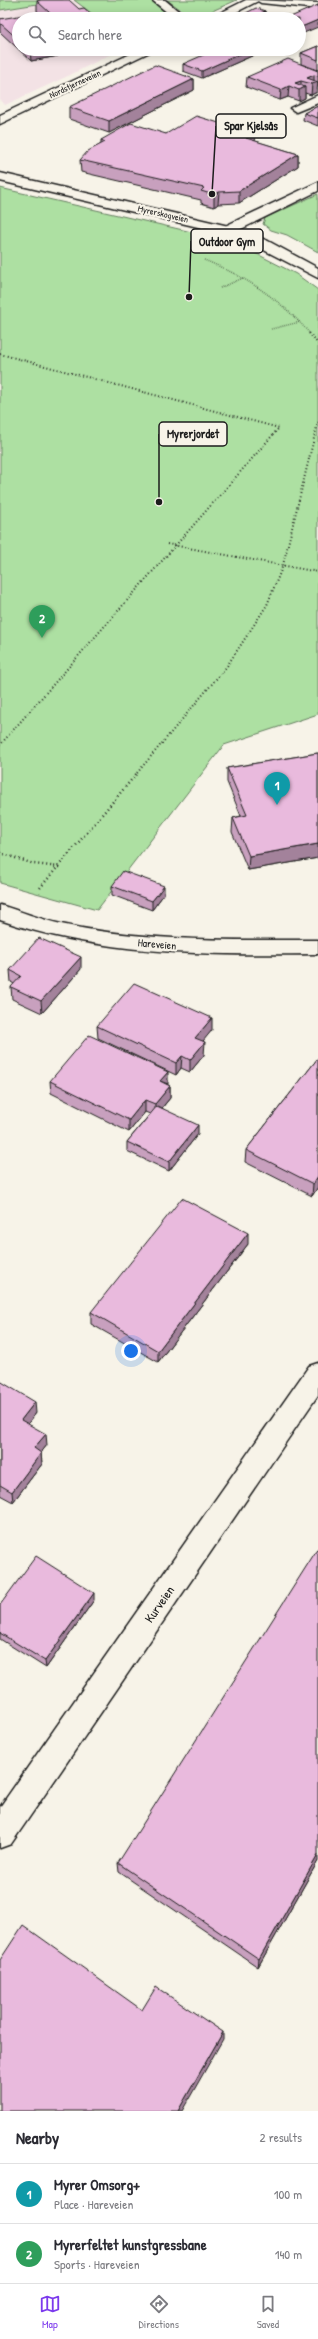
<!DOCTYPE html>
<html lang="en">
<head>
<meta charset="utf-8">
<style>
  :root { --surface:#fff; --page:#f7f7f7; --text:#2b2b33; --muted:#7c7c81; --line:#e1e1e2; --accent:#7c3aed }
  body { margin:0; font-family:"Patrick Hand",sans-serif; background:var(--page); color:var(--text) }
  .you { position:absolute; left:131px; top:1351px; width:14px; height:14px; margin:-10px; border:3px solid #fff; border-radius:50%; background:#1a73e8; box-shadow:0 0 0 6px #1a73e833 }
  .badge { display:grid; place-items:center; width:26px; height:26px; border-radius:50%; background:var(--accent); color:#fff; font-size:13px; font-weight:700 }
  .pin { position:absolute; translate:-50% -33px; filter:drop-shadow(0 1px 2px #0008) }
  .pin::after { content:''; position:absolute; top:21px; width:14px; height:12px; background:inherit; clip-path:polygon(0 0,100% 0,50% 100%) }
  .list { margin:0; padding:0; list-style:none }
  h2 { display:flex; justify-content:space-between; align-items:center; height:52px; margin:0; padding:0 16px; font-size:17px }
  h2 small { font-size:13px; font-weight:400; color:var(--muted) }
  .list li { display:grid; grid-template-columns:26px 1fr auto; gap:12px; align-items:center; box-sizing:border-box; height:60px; padding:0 16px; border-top:1px solid var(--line) }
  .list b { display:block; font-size:15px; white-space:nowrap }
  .list p { margin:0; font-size:13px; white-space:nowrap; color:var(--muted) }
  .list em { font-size:13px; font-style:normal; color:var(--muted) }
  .icon { flex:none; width:22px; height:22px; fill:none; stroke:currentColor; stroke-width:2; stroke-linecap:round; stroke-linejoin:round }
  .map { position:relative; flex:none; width:318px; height:2111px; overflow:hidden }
  .search { position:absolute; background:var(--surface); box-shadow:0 2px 10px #0003; left:12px; right:12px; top:12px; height:44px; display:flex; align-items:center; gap:10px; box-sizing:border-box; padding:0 14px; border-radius:22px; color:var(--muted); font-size:15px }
  .sheet { height:172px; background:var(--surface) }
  nav { display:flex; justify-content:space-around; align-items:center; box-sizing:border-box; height:56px; border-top:1px solid var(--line); background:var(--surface); font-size:11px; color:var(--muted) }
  nav a { display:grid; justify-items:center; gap:2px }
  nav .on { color:var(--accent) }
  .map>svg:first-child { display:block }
</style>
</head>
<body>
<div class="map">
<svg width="318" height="2111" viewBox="0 0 318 2111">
  <rect width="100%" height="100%" fill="#f7f3e8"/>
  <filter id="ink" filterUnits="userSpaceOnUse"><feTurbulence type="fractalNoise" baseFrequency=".025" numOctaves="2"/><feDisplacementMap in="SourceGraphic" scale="8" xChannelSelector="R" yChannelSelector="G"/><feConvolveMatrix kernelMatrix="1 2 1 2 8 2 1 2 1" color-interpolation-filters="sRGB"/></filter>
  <g filter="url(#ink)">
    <polygon fill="#f3e2e5" points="62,0 74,0 99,19 19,19 19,49 121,49 70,75 5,105 0,99 0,10"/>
    <g fill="#ade0a2" stroke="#647e5f">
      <polygon points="0,0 62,0 0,10"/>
      <polygon points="74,0 151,0 175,19 99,19"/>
      <polygon points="167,0 237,0 194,19"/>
      <polygon points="0,188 218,238 259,255 296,274 318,290 318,714 224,745 97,910 0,883"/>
      <polygon points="318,194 318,252 287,235 271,230 263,224 265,218"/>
    </g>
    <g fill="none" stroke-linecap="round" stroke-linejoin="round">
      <defs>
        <g id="lane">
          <polygon points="152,0 165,0 188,19 175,19"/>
          <polygon points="256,0 318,3 318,9 261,3"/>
          <polygon points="318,95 318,103 296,112 290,108"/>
          <polygon points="318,182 318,191 233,233 223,233 221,230 223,227"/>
        </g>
        <g id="street">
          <polygon points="246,0 260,0 223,19 208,19"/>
          <polygon points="141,49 156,49 0,124 0,115"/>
          <path d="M0 905C20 911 40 919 61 924 145 942 232 940 318 940V954C210 955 104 956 0 920Z"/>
          <polygon points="318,1363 318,1395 11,1844 0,1848 0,1807 309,1366"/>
        </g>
        <polygon id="secondary" points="0,173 233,227 268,241 318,268 318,278 258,247 224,233 0,181"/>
      </defs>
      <use href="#lane" stroke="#1c1c1c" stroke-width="3"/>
      <use href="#street" stroke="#1c1c1c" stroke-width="3"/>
      <use href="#secondary" stroke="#1c1c1c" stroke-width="3"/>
      <g stroke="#1c1c1c" stroke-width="1.5" stroke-dasharray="0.5 1.5" stroke-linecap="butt">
        <path d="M204 260C245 276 282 300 310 334"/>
        <polyline points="220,288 243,278"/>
        <polyline points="271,329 300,322"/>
      </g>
      <g stroke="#1c1c1c" stroke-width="2" stroke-dasharray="1 2.5" stroke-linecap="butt">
        <polyline points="309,333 318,344"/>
        <polyline points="0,354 279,428 0,745"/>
        <polyline points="167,544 318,572"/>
        <polyline points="137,773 227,666 267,605 283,565 318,422"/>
      </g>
      <g stroke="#1c1c1c" stroke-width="2.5" stroke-dasharray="1 3" stroke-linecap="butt">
        <polyline points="0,853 34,864 59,867"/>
        <polyline points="40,888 138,772"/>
      </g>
      <use href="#lane" fill="#f7f3e8" fill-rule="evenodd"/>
      <use href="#street" fill="#f7f3e8" fill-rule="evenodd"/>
      <use href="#secondary" fill="#f7f3e8" fill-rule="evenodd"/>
    </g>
    <g fill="#c8a0be" stroke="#1c1c1c">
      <polygon points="37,1 79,9 43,16 37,11"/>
      <polygon points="265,11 265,18 264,19 244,19 244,14"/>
      <polygon points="0,19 19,19 19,49 58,49 58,56 31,61 0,32"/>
      <polygon points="318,46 318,70 301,64 301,53"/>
      <polygon points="73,49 96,49 77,53"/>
      <polygon points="254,49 268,49 262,52"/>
      <polygon points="254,55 202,78 183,71 183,64"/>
      <polygon points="318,71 318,87 317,87 317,92 311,95 305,93 305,98 299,101 288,97 280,100 246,87 247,77"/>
      <polygon points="194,79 194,90 109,133 69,119 69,107"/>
      <polygon points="318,106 318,126 303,120 304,113"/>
      <polygon points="219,123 249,130 255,141 298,154 298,166 239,203 218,204 214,207 201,203 201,200 81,172 80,160 101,144 101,140 166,134"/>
      <polygon points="318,753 318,858 248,870 232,832 233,818 241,816 227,782 227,768"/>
      <polygon points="112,886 164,894 152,910 112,895"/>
      <polygon points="81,969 42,1013 12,999 11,987 14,984 11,982 10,970"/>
      <polygon points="97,1026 212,1030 202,1041 204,1055 190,1072 181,1068 176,1075 98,1038"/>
      <polygon points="318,1058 318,1187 312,1196 245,1162 246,1150"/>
      <polygon points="50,1081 167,1084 170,1086 170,1098 162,1108 198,1134 169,1171 127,1151 127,1142 150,1114 145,1112 129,1132 51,1093"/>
      <polygon points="248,1244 158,1362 91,1324 91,1312"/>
      <polygon points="0,1381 36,1413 28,1424 47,1445 41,1452 41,1453 42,1464 13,1502 0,1495"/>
      <polygon points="94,1600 46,1668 0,1639 0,1605"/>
      <polygon points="318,1861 258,1967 119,1872 118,1863"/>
    </g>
    <g fill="#a3829b" stroke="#1c1c1c">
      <polygon points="265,11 265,18 264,19 254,19 254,17"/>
      <polygon points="318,20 318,27 299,35 299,28"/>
      <polygon points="37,49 58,49 58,56 31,61 30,50"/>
      <polygon points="77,49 96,49 77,53"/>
      <polygon points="251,49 254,49 254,55 202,78 202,71"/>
      <polygon points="262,49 268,49 262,52"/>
      <polygon points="314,75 314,83 318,82 317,92 311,95 312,84 307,78"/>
      <polygon points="194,79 194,90 109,133 109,121"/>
      <polygon points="301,81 301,89 305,87 305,98 299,101 299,90 295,83"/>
      <polygon points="289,86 288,97 280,100 281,90"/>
      <polygon points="249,121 248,133 239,127"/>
      <polygon points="256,132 255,144 246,138"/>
      <polygon points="298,154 298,166 239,203 239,191"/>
      <polygon points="219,192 218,204 214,207 214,195"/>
      <polygon points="318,844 318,858 248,870 249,856"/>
      <polygon points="164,886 164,894 152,910 152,901"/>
      <polygon points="81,957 81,969 42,1013 41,1001"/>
      <polygon points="212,1018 212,1030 195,1051 195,1038"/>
      <polygon points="205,1042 204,1055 190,1072 190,1060"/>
      <polygon points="182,1056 181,1068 176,1075 176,1063"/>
      <polygon points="168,1072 168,1084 160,1081"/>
      <polygon points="170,1086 170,1098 155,1116 155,1104"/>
      <polygon points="145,1100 145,1112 129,1132 129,1120"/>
      <polygon points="198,1125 198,1134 169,1171 169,1162"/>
      <polygon points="318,1176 318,1187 312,1196 313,1184"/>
      <polygon points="248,1233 248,1244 158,1362 158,1351"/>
      <polygon points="35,1402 36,1413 22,1431 21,1420"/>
      <polygon points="46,1434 47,1445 36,1459 34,1448"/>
      <polygon points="41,1453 42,1464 13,1502 12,1492"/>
      <polygon points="94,1593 94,1600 46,1668 45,1661"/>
      <polygon points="318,1855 318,1861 258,1967 259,1959"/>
      <polygon points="223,2032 223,2039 182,2111 178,2111"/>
    </g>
    <g fill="#e9badd" stroke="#1c1c1c">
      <polygon points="41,0 69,0 79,9 84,8 97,19 28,19 46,16 51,14 37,1"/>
      <polygon points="318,5 318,20 299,28 299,19 286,19"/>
      <polygon points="256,8 265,11 254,17 244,14"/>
      <polygon points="24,15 28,19 19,19 19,40 0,23 0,19"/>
      <polygon points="318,46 318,60 301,53"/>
      <polygon points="29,49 37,49 30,50"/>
      <polygon points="217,49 251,49 202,71 183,64"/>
      <polygon points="288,59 318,71 318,76 314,75 307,78 318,82 312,84 301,81 295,83 305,87 299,90 289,86 281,90 247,77"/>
      <polygon points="155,65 194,79 109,121 69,107"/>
      <polygon points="318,106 318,118 304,113"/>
      <polygon points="196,116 219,123 232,116 249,121 239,127 256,132 246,138 298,154 239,191 219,192 214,195 201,191 204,188 80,160 88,151 105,142 101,140 131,123 166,134"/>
      <polygon points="318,753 318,844 249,856 233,818 247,815 227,768"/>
      <polygon points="123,871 164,886 152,901 112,886"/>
      <polygon points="39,938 81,957 41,1001 11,987 21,976 10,970"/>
      <polygon points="134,983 212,1018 195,1038 205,1042 190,1060 182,1056 176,1063 97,1026"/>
      <polygon points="89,1035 168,1072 160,1081 170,1086 155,1104 145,1100 129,1120 50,1081"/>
      <polygon points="318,1058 318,1176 313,1184 246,1150"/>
      <polygon points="157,1106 198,1125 169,1162 127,1142"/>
      <polygon points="182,1198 248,1233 158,1351 91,1312"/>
      <polygon points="0,1381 35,1402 21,1420 46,1434 34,1448 41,1453 12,1492 0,1485"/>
      <polygon points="318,1548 318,1855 259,1959 118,1863"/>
      <polygon points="36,1556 94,1593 45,1661 0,1633 0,1605"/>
      <polygon points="23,1925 142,2010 156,1987 223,2032 178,2111 0,2111 0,1960"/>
    </g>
  </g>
  <g text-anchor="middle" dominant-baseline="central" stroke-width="4" stroke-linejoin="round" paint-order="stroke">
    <g font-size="9" fill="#1c1c1c" stroke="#f7f3e8">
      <text transform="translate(75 84) rotate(-25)">Nordstjerneveien</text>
      <text transform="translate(163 214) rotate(13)">Myrerskogveien</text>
    </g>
    <g font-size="11" fill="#1c1c1c" stroke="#f7f3e8">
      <text transform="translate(157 944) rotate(5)">Hareveien</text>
    </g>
    <g font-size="13" fill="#1c1c1c" stroke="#f7f3e8">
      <text transform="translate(159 1604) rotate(-55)">Kurveien</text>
    </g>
  </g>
  <path fill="none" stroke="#1c1c1c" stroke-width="1.5" d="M212 194L216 126M189 297L191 241M159 502L159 434"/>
  <g fill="#1c1c1c" stroke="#f7f3e8" stroke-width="1.5">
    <circle cx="212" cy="194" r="4"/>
    <circle cx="189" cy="297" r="4"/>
    <circle cx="159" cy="502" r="4"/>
  </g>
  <g fill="#f7f3e8" stroke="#1c1c1c" stroke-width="1.5">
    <rect x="216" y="114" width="70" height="24" rx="4"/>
    <rect x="191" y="229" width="72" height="24" rx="4"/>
    <rect x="159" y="422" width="68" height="24" rx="4"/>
  </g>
  <g font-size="12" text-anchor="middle" font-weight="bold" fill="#1c1c1c">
    <text x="251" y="130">Spar Kjelsås</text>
    <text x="227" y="246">Outdoor Gym</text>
    <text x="193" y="438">Myrerjordet</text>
  </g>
</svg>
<div class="you"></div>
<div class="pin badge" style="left:277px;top:805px;background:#0f9aa8">1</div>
<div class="pin badge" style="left:42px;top:638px;background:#2e9e5b">2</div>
<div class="search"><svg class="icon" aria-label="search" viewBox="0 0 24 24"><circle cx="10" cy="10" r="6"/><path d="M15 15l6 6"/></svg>Search here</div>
</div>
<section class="sheet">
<h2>Nearby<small>2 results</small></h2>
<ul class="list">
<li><span class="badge" style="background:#0f9aa8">1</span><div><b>Myrer Omsorg+</b><p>Place · Hareveien</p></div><em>100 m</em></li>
<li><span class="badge" style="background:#2e9e5b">2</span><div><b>Myrerfeltet kunstgressbane</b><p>Sports · Hareveien</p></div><em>140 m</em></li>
</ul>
</section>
<nav>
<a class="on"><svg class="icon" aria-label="map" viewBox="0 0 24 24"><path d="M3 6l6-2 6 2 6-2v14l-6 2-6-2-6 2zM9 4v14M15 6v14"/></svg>Map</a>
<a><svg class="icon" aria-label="directions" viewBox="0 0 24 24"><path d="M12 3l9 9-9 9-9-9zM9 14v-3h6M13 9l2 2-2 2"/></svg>Directions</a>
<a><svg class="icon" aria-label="saved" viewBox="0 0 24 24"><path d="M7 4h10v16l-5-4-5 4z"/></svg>Saved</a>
</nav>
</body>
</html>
